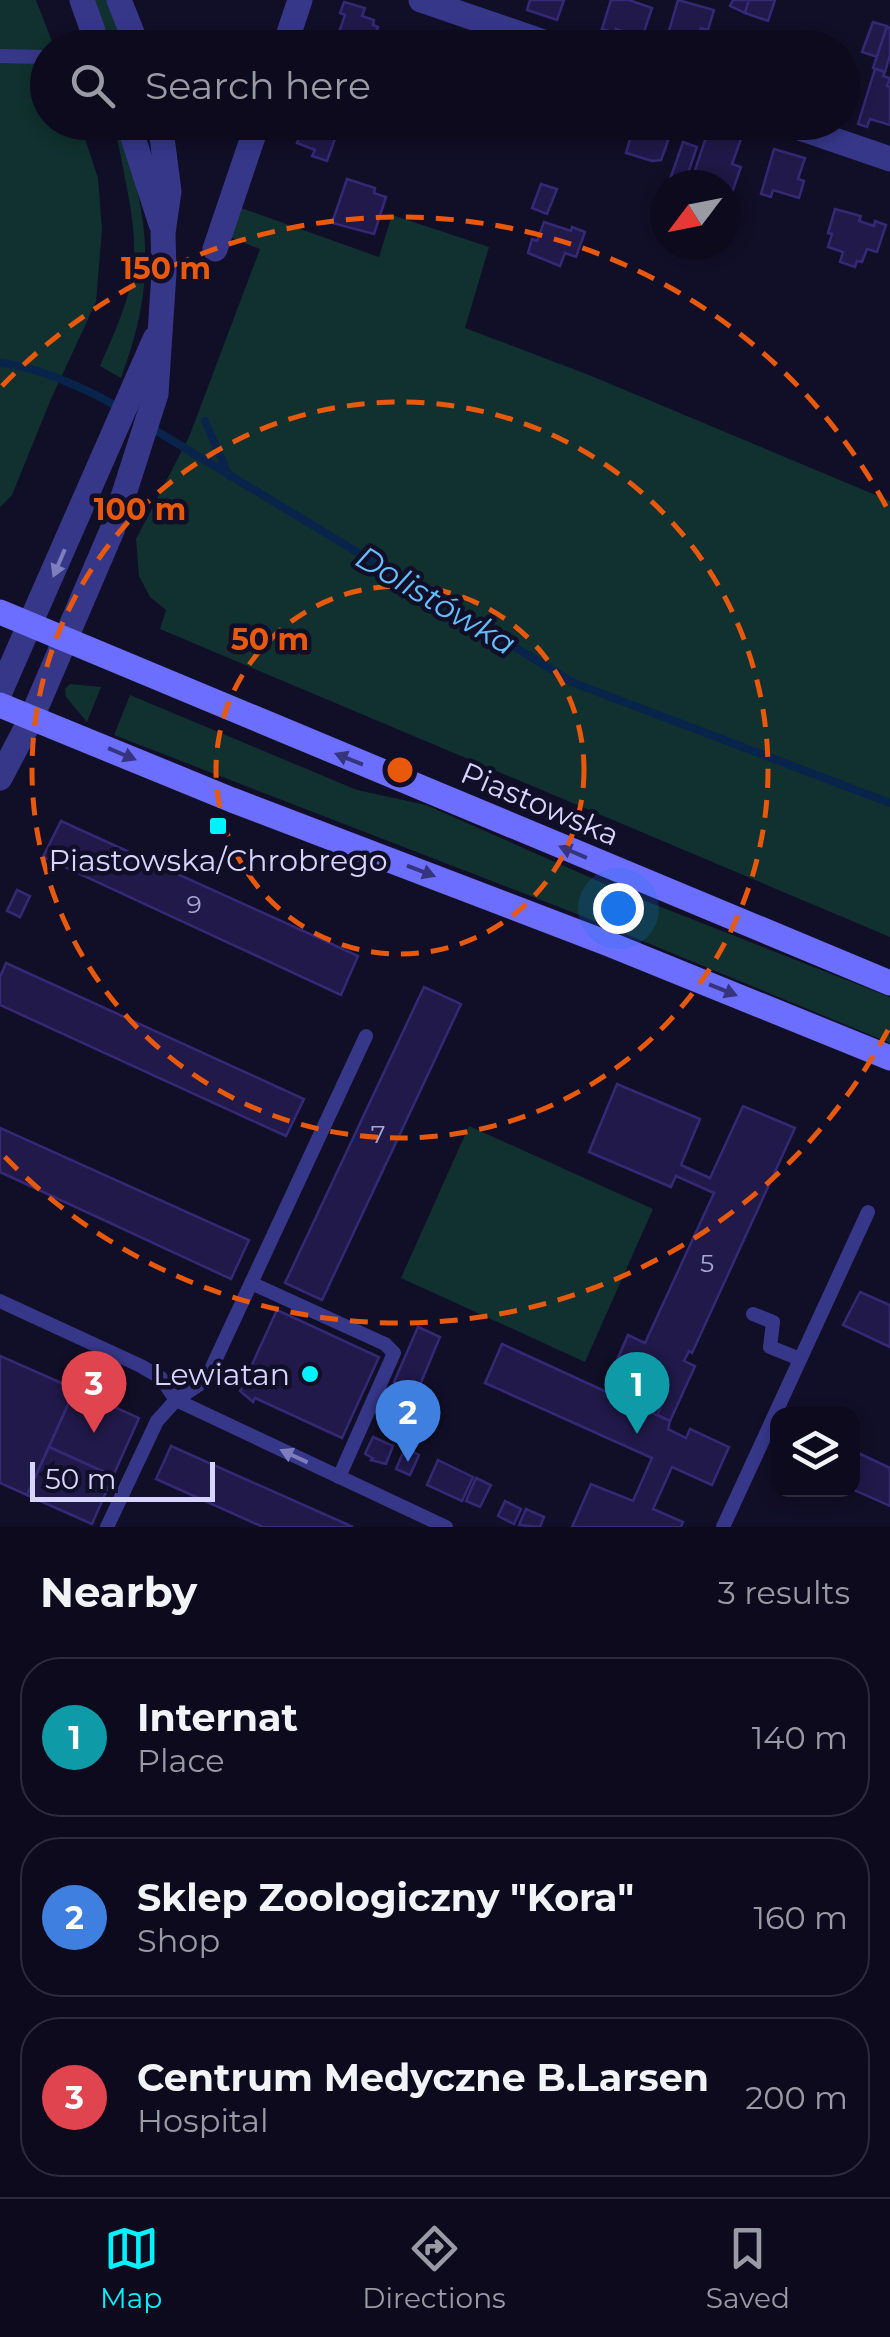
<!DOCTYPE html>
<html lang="en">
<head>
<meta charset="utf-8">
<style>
  :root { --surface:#0d0a1d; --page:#161326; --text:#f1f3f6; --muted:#9a9aa4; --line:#2d2b3b; --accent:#00f2ff }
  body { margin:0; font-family:Montserrat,sans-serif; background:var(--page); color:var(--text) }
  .controls { position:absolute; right:30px; bottom:30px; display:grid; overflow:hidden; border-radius:20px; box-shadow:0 5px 15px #0003 }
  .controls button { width:90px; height:90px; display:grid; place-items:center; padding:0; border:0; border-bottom:2px solid var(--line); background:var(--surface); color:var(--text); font:50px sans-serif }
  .compass { position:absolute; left:650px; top:170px; width:90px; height:90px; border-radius:50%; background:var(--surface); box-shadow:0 5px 15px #0003; rotate:238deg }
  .scale { position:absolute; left:30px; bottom:25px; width:185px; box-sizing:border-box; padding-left:10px; border:5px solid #d7d4ff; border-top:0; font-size:28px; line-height:35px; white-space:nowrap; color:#d7d4ff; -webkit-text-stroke:8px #110e27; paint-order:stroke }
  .you { position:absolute; left:618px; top:908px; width:35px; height:35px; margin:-25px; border:8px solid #fff; border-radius:50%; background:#1a73e8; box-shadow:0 0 0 15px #1a73e833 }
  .badge { display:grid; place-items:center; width:65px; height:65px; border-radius:50%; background:var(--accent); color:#fff; font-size:32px; font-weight:700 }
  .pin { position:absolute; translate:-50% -82px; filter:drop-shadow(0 2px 5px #0008) }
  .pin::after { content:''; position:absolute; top:52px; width:35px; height:30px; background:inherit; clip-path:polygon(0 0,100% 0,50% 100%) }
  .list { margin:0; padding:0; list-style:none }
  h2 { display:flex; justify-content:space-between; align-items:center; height:130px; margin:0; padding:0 40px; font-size:42px }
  h2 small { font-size:32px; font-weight:400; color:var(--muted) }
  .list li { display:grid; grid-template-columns:65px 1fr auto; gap:30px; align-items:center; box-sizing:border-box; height:160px; margin:0 20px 20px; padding:0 20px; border:2px solid var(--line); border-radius:40px }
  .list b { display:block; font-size:38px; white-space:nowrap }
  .list p { margin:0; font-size:32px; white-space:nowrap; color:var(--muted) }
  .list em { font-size:32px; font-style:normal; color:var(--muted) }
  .icon { flex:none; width:55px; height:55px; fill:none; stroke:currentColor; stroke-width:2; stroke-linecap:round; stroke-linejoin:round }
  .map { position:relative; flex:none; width:890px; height:1527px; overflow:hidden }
  .search { position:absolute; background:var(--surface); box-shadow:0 5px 15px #0003; left:30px; right:30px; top:30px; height:110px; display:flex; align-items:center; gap:25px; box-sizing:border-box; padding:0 35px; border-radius:55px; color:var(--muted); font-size:38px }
  .sheet { height:670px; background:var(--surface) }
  nav { display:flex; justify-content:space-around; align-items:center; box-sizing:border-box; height:140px; border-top:2px solid var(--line); background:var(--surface); font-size:28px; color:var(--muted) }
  nav a { display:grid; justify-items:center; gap:5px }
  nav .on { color:var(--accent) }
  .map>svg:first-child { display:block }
</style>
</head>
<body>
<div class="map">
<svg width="890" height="1527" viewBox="0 0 890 1527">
  <rect width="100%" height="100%" fill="#110e27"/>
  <g fill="#10312f">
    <polygon points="0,0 36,0 54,47 48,48 48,122 80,123 98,178 102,229 96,302 51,399 12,495 0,507"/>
    <polygon points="95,0 108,0 128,47 111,47"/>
    <path d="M112 123H117C151 218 157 282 121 378L100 366C133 291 143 266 126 184 122 163 119 142 112 123Z"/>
    <polygon points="230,204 379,257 392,215 489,247 465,328 589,375 890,501 890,937 160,629 166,610 150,597 139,576 136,539 189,437 260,249 220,233"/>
    <polygon points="70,684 101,687 87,722 66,697 65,689"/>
    <polygon points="130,695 357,790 426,805 623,892 890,997 890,1043 577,914 114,735"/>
    <polygon points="469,1126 653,1209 585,1362 401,1278"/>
  </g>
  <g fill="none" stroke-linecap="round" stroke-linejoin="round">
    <g stroke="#09244b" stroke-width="8">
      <path d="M0 363C36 366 90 390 121 409"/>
      <polyline points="205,421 229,476"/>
      <polyline points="150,427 574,683 890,803"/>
    </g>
  </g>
  <g fill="#201949" stroke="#352976" stroke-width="2.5">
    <polygon points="530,0 564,0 557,20 527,10"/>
    <polygon points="611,0 629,0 652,8 642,38 616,29 615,33 602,29"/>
    <polygon points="678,0 714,10 708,30 701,28 694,48 664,48"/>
    <polygon points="733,0 749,0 745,13 730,6"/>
    <polygon points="749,0 775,0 768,21 745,13"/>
    <polygon points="344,2 365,8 362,16 374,20 373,25 378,27 371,48 328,48 331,39 336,41 345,15 340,13"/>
    <polygon points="873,22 887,26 877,57 862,52"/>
    <polygon points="887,27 890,28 890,55 885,72 873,68"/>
    <polygon points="442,31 472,39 470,48 437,48"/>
    <polygon points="875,69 885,72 883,76 890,78 887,86 890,87 890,125 870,119 867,127 858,124"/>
    <polygon points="305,122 341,122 327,161 312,156 315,150 297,143"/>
    <polygon points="635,122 675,122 661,160 652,161 626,153"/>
    <polygon points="709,128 741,139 732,164 741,167 729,201 725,199 725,185 690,185"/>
    <polygon points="683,142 697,147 684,185 668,185"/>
    <polygon points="774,149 805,158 798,179 804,181 799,198 773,190 771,197 761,194"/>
    <polygon points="347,179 375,188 374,193 386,197 374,234 332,223"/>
    <polygon points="541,184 557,189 547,214 532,208"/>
    <polygon points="835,209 861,216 859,221 874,226 875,221 886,225 877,252 867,249 862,262 857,261 855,267 840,262 843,252 828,247 832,234 828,233"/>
    <polygon points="544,222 571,231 572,227 585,232 576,257 565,253 560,266 528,253 532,239 537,241"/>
    <polygon points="61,821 358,956 341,995 43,857"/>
    <polygon points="17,890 30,896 20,917 7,911"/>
    <polygon points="6,963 304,1099 286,1136 0,1005 0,977"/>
    <polygon points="424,987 461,1004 322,1300 285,1283"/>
    <polygon points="617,1084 700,1119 681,1165 710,1178 743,1106 795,1128 692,1353 689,1351 684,1361 695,1366 670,1421 657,1415 668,1392 614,1367 628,1335 645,1343 714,1193 676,1176 671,1187 589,1152"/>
    <polygon points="0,1128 249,1240 231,1279 0,1172"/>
    <polygon points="860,1292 890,1305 890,1347 843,1325"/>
    <polygon points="277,1310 379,1357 342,1438 255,1398 253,1402 240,1391"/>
    <polygon points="418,1327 440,1337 417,1392 394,1382"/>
    <polygon points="502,1344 670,1421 668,1429 686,1438 690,1429 729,1447 712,1485 672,1467 653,1509 683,1522 681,1527 572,1527 591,1484 633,1501 652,1458 485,1383"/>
    <polygon points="0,1356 75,1389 27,1495 0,1483"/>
    <polygon points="75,1389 139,1418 113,1476 49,1447"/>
    <polygon points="373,1437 393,1446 386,1464 371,1460 373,1458 365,1454"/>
    <polygon points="171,1446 353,1527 263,1527 156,1479"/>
    <polygon points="49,1447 113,1476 92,1524 27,1495"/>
    <polygon points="405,1448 419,1455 410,1475 396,1469"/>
    <polygon points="852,1450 890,1468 890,1506 852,1489"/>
    <polygon points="438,1460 473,1477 462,1501 427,1485"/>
    <polygon points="476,1478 491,1485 480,1507 466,1501"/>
    <polygon points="505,1501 521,1509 514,1524 498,1516"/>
    <polygon points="526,1509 544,1517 540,1527 519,1525"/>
  </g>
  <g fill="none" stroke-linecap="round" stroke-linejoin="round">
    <g stroke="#363789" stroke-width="14">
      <polyline points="0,56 43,57"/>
      <polyline points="251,1283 385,1344 394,1353 339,1477"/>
      <polyline points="0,1301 141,1366 161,1378 176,1400 446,1527"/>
      <polyline points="753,1314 773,1322 770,1347 800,1359"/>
      <polyline points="107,1527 157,1421 176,1400 206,1380 366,1036"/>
      <polyline points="723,1527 868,1212"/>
    </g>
    <g stroke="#363789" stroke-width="25">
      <polyline points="82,0 99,48"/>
      <polyline points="119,0 138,48"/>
      <polyline points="421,0 561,48"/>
      <polyline points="284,48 300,0"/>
      <polyline points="128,122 161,224"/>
      <polyline points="782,122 890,159"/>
      <polyline points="215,249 258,122"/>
      <polyline points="0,692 155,339"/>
      <polyline points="0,778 32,717 113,528 156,394 164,273 163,233 169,191 160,122"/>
    </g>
    <g stroke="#6b6eff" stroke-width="25">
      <polyline points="0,612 890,983"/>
      <polyline points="0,705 232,800 609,944 890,1058"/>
    </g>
  </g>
  <defs><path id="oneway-solid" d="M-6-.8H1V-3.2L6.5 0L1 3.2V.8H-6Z" transform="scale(2.5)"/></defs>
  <g fill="#7e7ebe">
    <use href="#oneway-solid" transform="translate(59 563) rotate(113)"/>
    <use href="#oneway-solid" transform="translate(294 1456) rotate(-155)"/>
  </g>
  <g fill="#35347d">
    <use href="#oneway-solid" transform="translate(122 754) rotate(23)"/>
    <use href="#oneway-solid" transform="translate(349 759) rotate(-158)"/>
    <use href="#oneway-solid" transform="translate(573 852) rotate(-157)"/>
    <use href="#oneway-solid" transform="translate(421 871) rotate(21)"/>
    <use href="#oneway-solid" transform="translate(723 990) rotate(22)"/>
  </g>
  <g fill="none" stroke="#e8590c" stroke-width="5" stroke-dasharray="18 12">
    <circle cx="400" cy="770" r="184"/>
    <circle cx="400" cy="770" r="368"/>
    <path d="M888 1030A553 553 0 0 1 2 1154M2 386A553 553 0 0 1 888 510"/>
  </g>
  <g fill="#00f2ff" stroke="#110e27" stroke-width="4">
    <rect x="208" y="816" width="20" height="20" rx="5"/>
    <circle cx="310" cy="1374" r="10"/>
  </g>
  <g text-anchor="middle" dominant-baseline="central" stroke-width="9" stroke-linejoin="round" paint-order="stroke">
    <g font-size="25" fill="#a9a5d2">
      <text x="194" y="904">9</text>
      <text x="378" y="1134">7</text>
      <text x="707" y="1263">5</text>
    </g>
    <g font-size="30" fill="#d7d4ff" stroke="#110e27">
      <text transform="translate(540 804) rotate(23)">Piastowska</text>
    </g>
    <g font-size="30" fill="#d7d4ff" stroke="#110e27">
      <text x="218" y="860">Piastowska/Chrobrego</text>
      <text x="290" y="1374" text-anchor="end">Lewiatan</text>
    </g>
    <g font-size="32" font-style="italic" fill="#62beff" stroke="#110e27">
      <text transform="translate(436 600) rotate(31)">Dolistówka</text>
    </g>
  </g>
  <circle cx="400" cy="770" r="15" fill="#e8590c" stroke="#110e27" stroke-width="5"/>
  <g font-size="30" text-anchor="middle" font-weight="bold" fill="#e8590c" stroke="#110e27" stroke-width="9" stroke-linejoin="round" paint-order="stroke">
    <text x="166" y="279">150 m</text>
    <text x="140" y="520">100 m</text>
    <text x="270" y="650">50 m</text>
  </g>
</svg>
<div class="controls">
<button><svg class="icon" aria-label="layers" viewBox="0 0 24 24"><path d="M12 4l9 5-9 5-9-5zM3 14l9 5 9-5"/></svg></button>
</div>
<svg class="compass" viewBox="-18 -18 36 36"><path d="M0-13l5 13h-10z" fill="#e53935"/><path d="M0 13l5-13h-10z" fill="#9a9aa4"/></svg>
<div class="scale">50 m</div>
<div class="you"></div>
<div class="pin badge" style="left:637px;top:1434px;background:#0f9aa8">1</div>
<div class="pin badge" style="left:408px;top:1462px;background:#3f7fe0">2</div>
<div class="pin badge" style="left:94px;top:1433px;background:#e0444e">3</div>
<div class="search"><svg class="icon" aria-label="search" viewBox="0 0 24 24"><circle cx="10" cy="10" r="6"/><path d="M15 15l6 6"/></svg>Search here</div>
</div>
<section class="sheet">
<h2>Nearby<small>3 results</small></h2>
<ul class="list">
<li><span class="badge" style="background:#0f9aa8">1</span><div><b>Internat</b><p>Place</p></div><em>140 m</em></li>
<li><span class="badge" style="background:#3f7fe0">2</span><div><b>Sklep Zoologiczny &quot;Kora&quot;</b><p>Shop</p></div><em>160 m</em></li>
<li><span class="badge" style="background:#e0444e">3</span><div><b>Centrum Medyczne B.Larsen</b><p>Hospital</p></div><em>200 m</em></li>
</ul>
</section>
<nav>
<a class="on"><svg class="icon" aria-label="map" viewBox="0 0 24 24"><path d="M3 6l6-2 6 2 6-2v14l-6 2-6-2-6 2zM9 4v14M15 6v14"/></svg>Map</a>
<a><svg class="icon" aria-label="directions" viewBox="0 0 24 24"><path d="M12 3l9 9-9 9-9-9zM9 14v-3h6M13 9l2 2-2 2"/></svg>Directions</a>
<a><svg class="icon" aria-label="saved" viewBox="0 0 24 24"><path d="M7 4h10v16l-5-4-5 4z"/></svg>Saved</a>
</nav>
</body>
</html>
